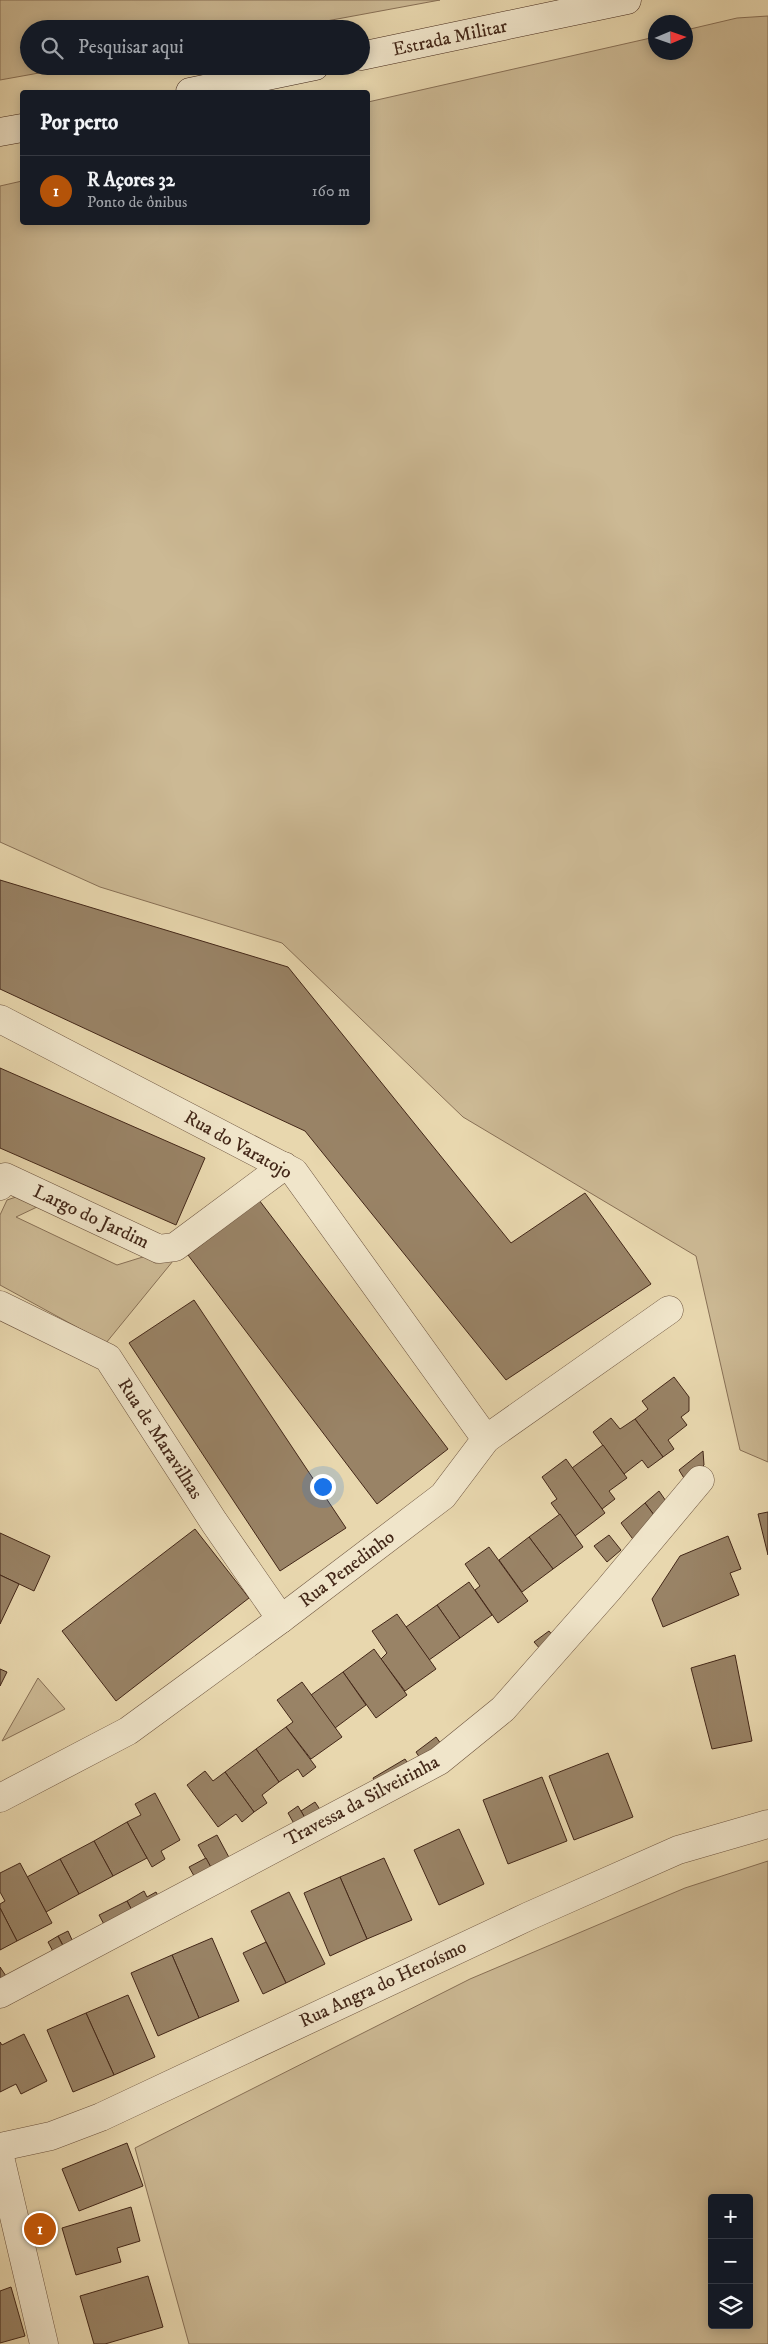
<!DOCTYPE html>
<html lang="pt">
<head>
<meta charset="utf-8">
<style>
  :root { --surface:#171b24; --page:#20242c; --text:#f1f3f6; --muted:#9ea1a6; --line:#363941; --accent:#b45309 }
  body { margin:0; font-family:"IM FELL DW Pica",serif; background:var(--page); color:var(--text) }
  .controls { position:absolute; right:15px; bottom:15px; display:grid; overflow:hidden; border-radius:5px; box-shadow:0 2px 12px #0003 }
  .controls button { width:45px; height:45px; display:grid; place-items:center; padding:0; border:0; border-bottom:1px solid var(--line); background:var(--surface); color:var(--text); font:25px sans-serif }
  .compass { position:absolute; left:648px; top:15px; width:45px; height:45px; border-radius:50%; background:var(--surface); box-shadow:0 2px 12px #0003; rotate:88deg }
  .you { position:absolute; left:322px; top:1486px; width:18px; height:18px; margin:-12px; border:4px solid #fff; border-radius:50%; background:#1a73e8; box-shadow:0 0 0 8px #1a73e833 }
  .badge { display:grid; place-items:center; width:32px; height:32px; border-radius:50%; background:var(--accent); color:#fff; font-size:16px; font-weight:700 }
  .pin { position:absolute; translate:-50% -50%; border:2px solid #fff; box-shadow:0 1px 5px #0006 }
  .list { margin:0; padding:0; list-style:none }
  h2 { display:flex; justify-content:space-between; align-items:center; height:65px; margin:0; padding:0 20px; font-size:21px }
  h2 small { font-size:16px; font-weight:400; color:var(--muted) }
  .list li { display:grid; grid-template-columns:32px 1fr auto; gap:15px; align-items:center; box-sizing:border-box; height:70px; padding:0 20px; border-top:1px solid var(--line) }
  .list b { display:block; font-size:19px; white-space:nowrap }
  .list p { margin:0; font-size:16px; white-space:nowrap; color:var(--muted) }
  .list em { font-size:16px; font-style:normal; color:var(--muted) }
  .icon { flex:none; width:28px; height:28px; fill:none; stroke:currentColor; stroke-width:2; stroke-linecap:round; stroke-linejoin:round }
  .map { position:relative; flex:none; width:768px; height:2344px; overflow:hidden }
  .search { position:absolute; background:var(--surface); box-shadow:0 2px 12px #0003; left:20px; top:20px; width:350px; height:55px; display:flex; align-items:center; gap:12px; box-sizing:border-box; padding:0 18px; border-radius:28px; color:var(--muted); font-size:19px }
  .panel { position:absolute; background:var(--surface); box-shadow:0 2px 12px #0003; left:20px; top:90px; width:350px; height:135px; border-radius:5px }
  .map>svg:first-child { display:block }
</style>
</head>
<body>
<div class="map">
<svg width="768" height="2344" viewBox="0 0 768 2344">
  <rect width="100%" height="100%" fill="#e8d7ae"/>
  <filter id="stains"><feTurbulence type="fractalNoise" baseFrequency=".004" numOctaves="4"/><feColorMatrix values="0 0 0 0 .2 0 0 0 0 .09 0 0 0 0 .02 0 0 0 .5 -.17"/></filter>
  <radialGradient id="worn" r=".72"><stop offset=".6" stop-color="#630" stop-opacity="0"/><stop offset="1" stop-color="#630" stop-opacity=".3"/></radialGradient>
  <g fill="#ccb994" stroke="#887056" fill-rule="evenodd">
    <polygon points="0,0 440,0 283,29 29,29 29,66 78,66 0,80"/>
    <polygon points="768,16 768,1462 740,1450 696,1256 463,1117 282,943 100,887 0,842 0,186 22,181 22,222 368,222 368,102 655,37 656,52 686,52 686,30 737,18"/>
    <polygon points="16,1197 37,1207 16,1217 117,1265 146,1256 155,1263 173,1261 106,1343 0,1285 0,1215 7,1200"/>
    <polygon points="38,1678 65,1709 2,1741"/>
    <path d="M768 1861V2344H189L135 2148 470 1979 685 1888ZM712 2198H749V2325H712Z"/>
  </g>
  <g fill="#998366" stroke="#432718">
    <polygon points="0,880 288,967 511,1243 585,1193 651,1284 506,1380 305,1131 0,989"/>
    <polygon points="0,1068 205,1158 176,1225 0,1148"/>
    <polygon points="259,1200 448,1449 377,1504 188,1255"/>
    <polygon points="194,1300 346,1528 280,1571 129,1343"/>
    <polygon points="674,1377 689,1397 689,1411 681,1417 687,1425 668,1440 674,1449 663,1457 635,1419 648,1409 642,1401"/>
    <polygon points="611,1418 620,1429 635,1419 663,1457 648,1468 642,1460 624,1474 593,1432"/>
    <polygon points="603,1445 627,1478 609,1491 615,1499 602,1509 572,1468"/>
    <polygon points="703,1451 704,1465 687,1483 679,1470"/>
    <polygon points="566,1459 605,1513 575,1536 551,1503 557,1499 542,1477"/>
    <polygon points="659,1491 668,1504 657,1519 645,1503"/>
    <polygon points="645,1503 657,1519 635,1542 621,1523"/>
    <polygon points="768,1512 768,1555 758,1514"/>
    <polygon points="560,1514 583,1547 553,1569 529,1537"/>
    <polygon points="195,1529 249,1598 116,1701 62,1631"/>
    <polygon points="0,1533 50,1556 34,1591 0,1575"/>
    <polygon points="609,1535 621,1550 607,1562 594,1546"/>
    <polygon points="728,1536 741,1569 730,1573 739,1595 663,1627 652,1599 680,1556"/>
    <polygon points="529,1537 553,1569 522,1592 499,1560"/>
    <polygon points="489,1547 528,1601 498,1623 475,1590 480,1586 465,1564"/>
    <polygon points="0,1575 19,1584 0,1624"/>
    <polygon points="469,1582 492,1615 460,1638 437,1605"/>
    <polygon points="437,1605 460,1638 429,1660 406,1627"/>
    <polygon points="397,1614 436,1669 405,1691 381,1659 387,1653 372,1631"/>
    <polygon points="549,1631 554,1637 542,1651 534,1642"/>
    <polygon points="374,1649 407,1695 376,1718 343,1672"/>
    <polygon points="735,1655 752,1741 712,1749 691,1668"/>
    <polygon points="0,1669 7,1672 0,1686"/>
    <polygon points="343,1672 366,1705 335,1728 311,1695"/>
    <polygon points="302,1682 342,1737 311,1759 286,1727 293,1722 277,1700"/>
    <polygon points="286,1727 316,1767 303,1777 298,1769 279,1782 256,1749"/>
    <polygon points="436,1737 444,1748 422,1761 416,1752"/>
    <polygon points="256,1749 279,1782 262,1795 267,1803 254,1812 225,1772"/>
    <polygon points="608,1753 633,1817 574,1840 549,1776"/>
    <polygon points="405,1759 411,1768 377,1786 373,1778"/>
    <polygon points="205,1771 213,1781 225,1772 254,1812 242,1822 236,1814 218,1827 187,1785"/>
    <polygon points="542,1777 567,1841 508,1864 483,1800"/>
    <polygon points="155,1793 180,1840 161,1851 165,1859 152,1867 127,1822 141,1815 135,1804"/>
    <polygon points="315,1802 323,1814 308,1823 301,1811"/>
    <polygon points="298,1806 308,1823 297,1829 288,1813"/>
    <polygon points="127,1822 147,1858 113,1876 94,1841"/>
    <polygon points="459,1829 484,1884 439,1905 414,1850"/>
    <polygon points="217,1835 232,1863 214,1873 198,1845"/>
    <polygon points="94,1841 113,1876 79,1894 60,1859"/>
    <polygon points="206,1858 214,1873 198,1883 189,1867"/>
    <polygon points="384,1858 412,1920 367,1939 340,1877"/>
    <polygon points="60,1859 79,1894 46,1912 27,1877"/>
    <polygon points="20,1863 52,1923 17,1941 0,1908 0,1904 5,1901 0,1892 0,1873"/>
    <polygon points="340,1877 367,1939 330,1956 304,1893"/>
    <polygon points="144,1891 147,1897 156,1892 161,1901 135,1916 127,1901"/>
    <polygon points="289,1892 325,1964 286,1983 251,1911"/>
    <polygon points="127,1901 135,1916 107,1930 99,1915"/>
    <polygon points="0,1908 17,1941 0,1950"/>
    <polygon points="68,1931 73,1942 64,1947 58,1936"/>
    <polygon points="58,1936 66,1952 56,1957 48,1942"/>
    <polygon points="212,1938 239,2001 199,2018 172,1955"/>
    <polygon points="266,1942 286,1983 263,1994 243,1953"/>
    <polygon points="172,1955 199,2018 158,2036 131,1973"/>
    <polygon points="0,1967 10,1982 0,1987"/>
    <polygon points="128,1995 155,2057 114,2075 86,2013"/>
    <polygon points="86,2013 114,2075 73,2092 47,2030"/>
    <polygon points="24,2034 47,2081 21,2094 16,2084 0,2092 0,2042 2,2045"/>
    <polygon points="127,2143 143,2186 79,2211 62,2169"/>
    <polygon points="131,2207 140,2241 117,2248 121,2262 76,2275 62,2228"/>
    <polygon points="148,2276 163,2327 105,2344 94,2344 80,2296"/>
    <polygon points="11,2287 25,2336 0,2343 0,2291"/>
  </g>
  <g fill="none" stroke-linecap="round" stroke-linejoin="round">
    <defs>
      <g id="street">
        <polyline points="0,1019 294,1172 486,1439"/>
        <polyline points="0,1186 5,1177 159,1249 175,1247 284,1166"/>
        <polyline points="0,1305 108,1358 214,1522 281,1619"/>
        <polyline points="0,1798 128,1731 281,1619 443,1496 486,1439 669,1310"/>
        <polyline points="0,1994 439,1761 503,1709 608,1590 700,1480"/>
        <polyline points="0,2147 51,2136 101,2117 529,1916 678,1850 768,1824"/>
        <polyline points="0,2157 44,2344"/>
      </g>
      <g id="secondary">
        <polyline points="361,56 627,0"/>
        <polyline points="190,92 315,66"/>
        <polyline points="0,132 22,128"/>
      </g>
    </defs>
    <use href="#street" stroke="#6c533e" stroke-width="29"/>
    <use href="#secondary" stroke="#432718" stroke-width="29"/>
    <use href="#street" stroke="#f0e5ca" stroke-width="28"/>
    <use href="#secondary" stroke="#f0e5ca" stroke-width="28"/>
  </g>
  <g text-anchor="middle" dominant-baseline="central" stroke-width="5" stroke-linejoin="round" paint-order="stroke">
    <g font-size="19" fill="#432718" stroke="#f0e5ca">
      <text transform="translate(450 38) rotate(-12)">Estrada Militar</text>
      <text transform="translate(238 1145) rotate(29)">Rua do Varatojo</text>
      <text transform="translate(91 1217) rotate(25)">Largo do Jardim</text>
      <text transform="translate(160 1439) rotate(57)">Rua de Maravilhas</text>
      <text transform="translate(347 1569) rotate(-37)">Rua Penedinho</text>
      <text transform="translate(362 1801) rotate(-28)">Travessa da Silveirinha</text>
      <text transform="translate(383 1984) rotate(-25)">Rua Angra do Heroísmo</text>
    </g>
  </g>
  <rect width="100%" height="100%" filter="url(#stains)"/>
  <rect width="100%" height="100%" fill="url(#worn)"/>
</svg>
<div class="controls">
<button>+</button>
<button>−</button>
<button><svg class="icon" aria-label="layers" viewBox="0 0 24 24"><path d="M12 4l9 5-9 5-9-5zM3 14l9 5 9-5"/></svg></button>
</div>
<svg class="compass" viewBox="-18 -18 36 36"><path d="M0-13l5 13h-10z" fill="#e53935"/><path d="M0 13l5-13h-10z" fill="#9ea1a6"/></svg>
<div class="you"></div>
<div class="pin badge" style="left:40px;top:2229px">1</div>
<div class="search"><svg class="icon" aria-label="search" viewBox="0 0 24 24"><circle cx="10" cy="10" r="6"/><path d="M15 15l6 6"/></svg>Pesquisar aqui</div>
<section class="panel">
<h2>Por perto<small></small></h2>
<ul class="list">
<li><span class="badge">1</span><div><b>R Açores 32</b><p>Ponto de ônibus</p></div><em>160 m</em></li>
</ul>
</section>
</div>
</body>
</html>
